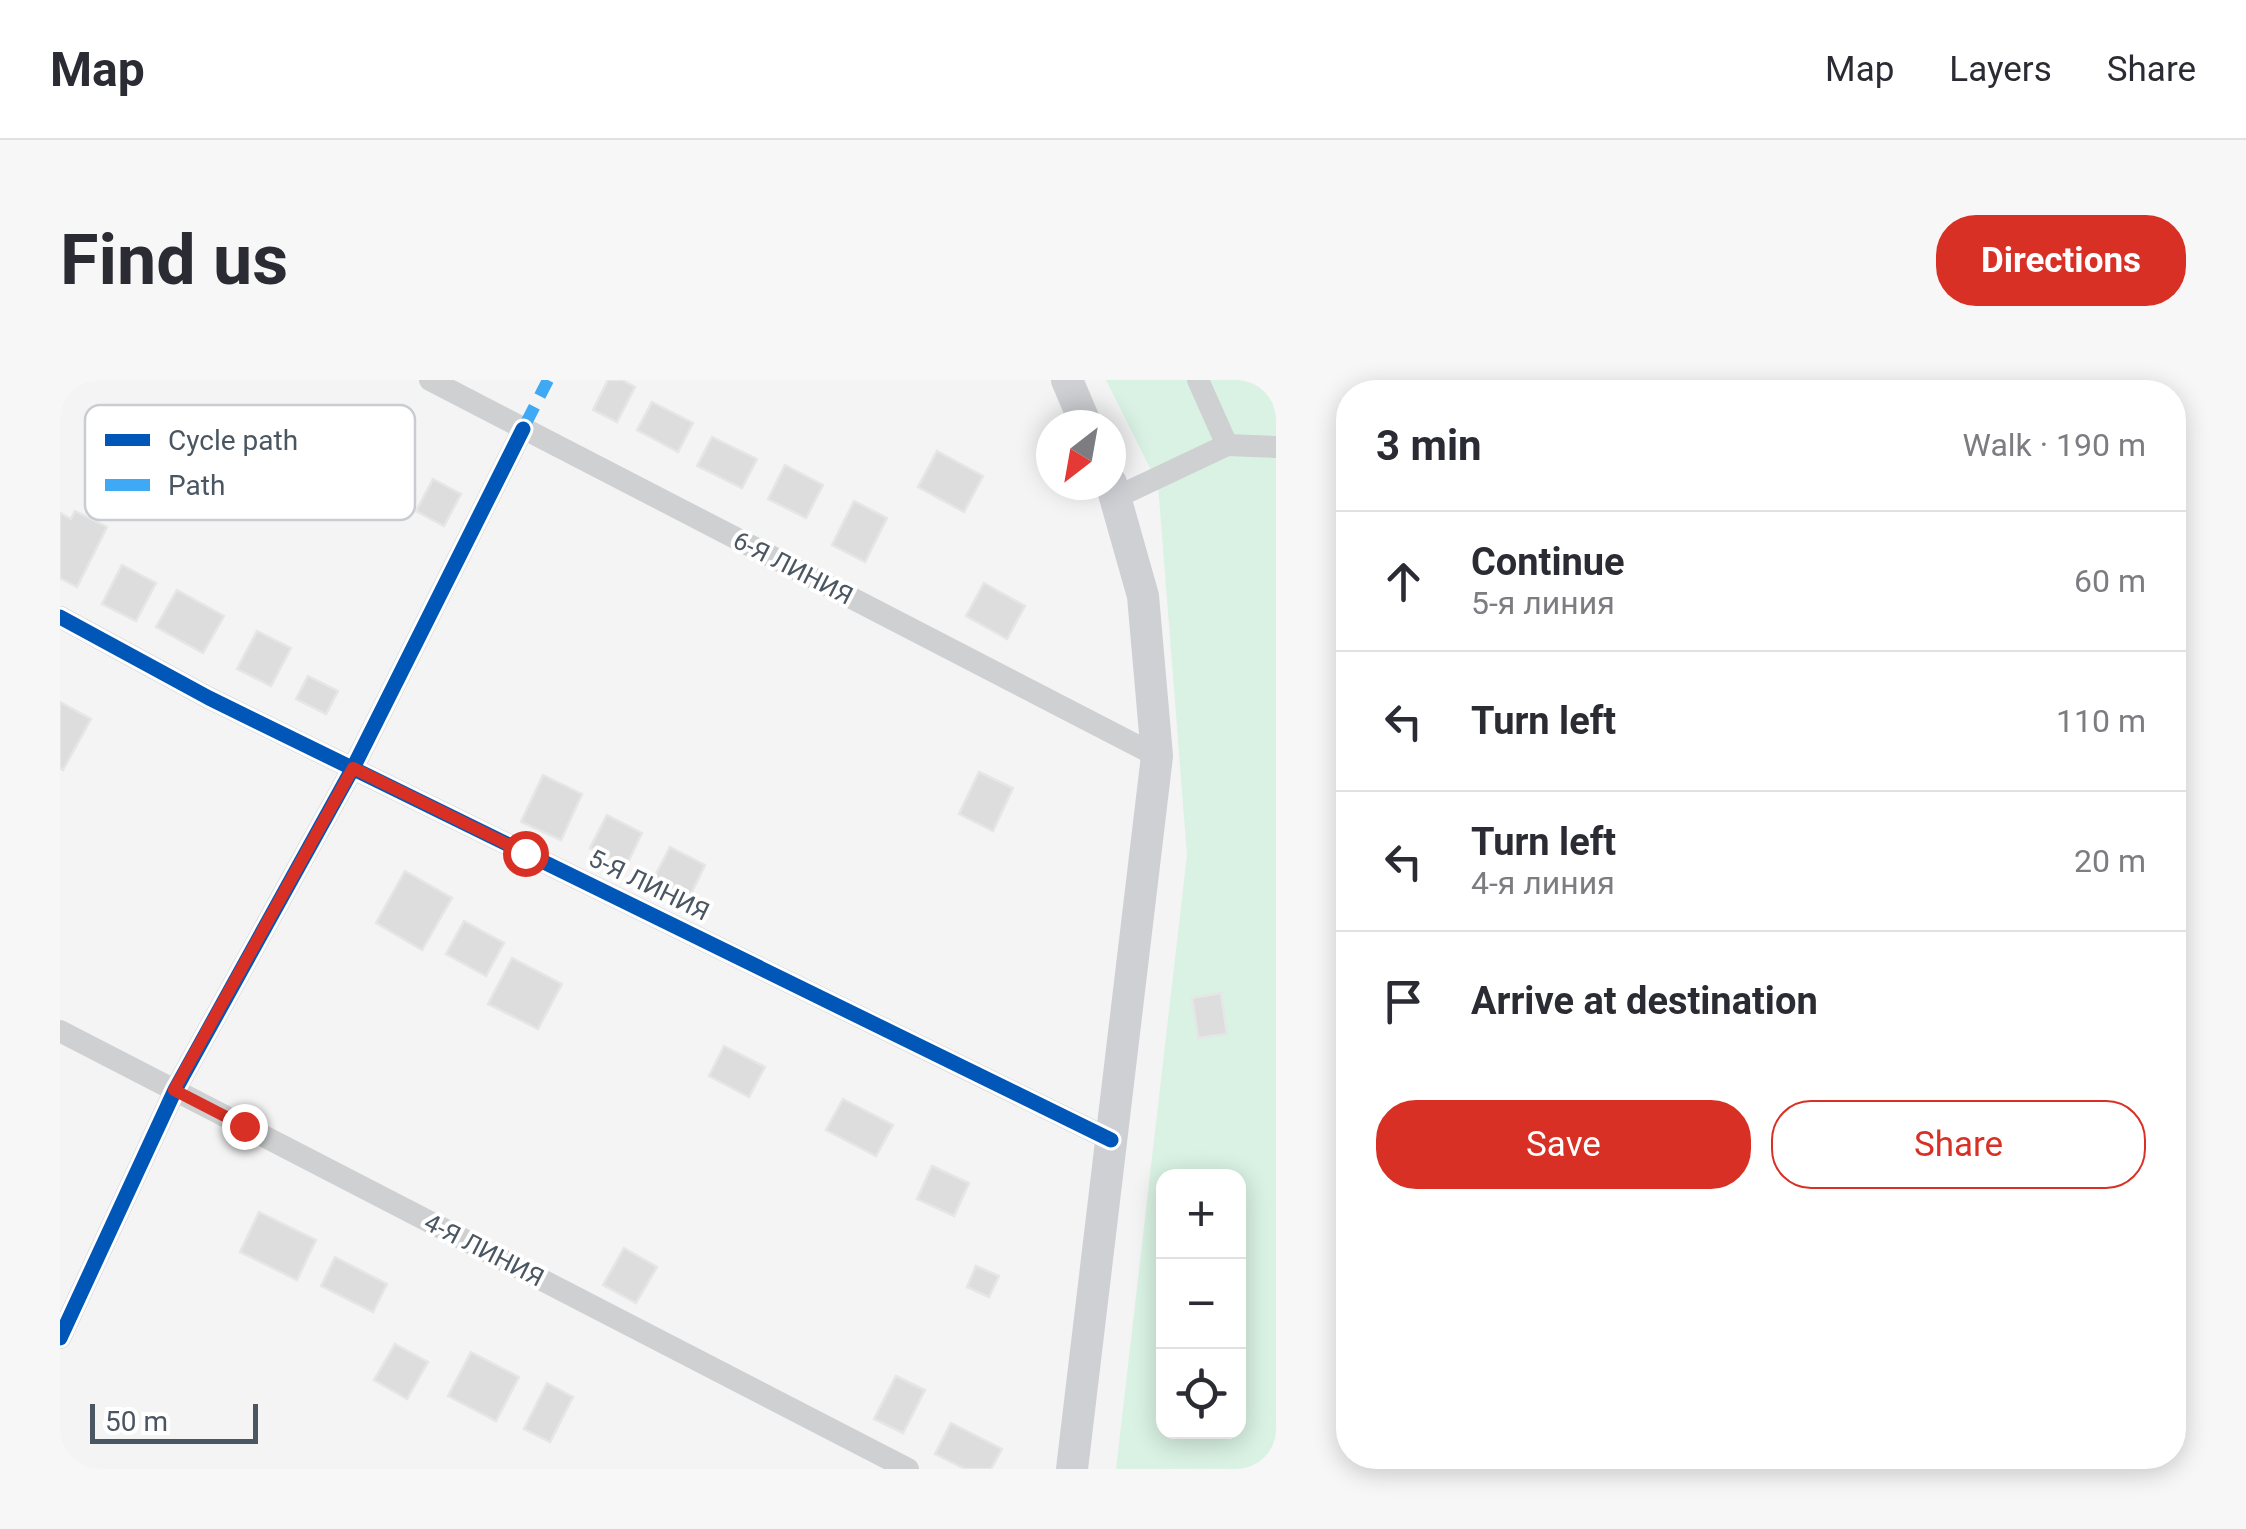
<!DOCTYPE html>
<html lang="en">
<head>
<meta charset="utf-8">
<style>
  :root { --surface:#fff; --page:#f7f7f7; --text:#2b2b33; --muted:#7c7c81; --line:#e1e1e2; --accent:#d93025 }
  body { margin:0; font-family:Roboto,sans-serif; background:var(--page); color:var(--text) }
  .controls { position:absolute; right:30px; bottom:30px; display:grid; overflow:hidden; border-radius:20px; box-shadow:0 5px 25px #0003 }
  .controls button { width:90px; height:90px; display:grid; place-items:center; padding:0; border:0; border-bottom:2px solid var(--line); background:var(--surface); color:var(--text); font:50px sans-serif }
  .compass { position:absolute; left:976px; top:30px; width:90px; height:90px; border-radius:50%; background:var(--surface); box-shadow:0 5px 25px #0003; rotate:211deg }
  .scale { position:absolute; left:30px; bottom:25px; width:168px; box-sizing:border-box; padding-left:10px; border:5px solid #4a5661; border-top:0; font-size:28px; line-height:35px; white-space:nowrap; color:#4a5661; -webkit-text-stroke:8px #fff; paint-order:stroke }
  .stop { position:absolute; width:30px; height:30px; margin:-22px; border:8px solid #d93025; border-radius:50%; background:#fff }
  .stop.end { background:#d93025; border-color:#fff; box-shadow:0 2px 10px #0008 }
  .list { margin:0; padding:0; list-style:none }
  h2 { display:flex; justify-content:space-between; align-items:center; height:130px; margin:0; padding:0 40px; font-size:42px }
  h2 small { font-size:32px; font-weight:400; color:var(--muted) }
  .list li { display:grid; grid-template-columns:65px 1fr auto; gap:30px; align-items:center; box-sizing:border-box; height:140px; padding:0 40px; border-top:2px solid var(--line) }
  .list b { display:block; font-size:38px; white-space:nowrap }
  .list p { margin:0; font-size:32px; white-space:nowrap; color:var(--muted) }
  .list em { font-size:32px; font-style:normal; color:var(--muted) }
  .actions { display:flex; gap:20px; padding:30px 40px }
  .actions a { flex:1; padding:22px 0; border:2px solid var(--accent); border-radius:40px; text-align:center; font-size:35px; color:var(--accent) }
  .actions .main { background:var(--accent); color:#fff }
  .icon { flex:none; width:55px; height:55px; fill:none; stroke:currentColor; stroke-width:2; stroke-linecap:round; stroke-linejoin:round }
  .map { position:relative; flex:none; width:1216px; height:1089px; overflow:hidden; border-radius:40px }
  header { display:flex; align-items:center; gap:60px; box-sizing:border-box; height:140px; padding:0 50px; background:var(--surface); border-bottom:2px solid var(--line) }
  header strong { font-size:48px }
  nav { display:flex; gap:55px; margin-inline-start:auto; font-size:35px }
  .intro { display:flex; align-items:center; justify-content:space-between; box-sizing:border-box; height:240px; padding:0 60px }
  h1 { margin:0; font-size:70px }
  .button { padding:25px 45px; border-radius:40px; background:var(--accent); color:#fff; font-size:35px; font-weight:700 }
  main { display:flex; gap:60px; padding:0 60px }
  aside { flex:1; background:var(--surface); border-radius:40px; box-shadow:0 5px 25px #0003 }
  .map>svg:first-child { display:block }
</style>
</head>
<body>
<header>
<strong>Map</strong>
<nav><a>Map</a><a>Layers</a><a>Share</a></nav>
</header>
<div class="intro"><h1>Find us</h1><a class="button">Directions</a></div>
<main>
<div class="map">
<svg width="1216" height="1089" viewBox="0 0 1216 1089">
  <rect width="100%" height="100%" fill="#f4f4f4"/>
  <path fill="#d9f2e3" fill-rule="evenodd" d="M1046 0H1216V1089H1056L1127 475 1098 104ZM1104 796H1178V1052H1104Z"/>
  <g fill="#ddddde" stroke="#e5e6e7" stroke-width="2.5">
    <polygon points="548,0 562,0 575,7 557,42 533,30"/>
    <polygon points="592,22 633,43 618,72 577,50"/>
    <polygon points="652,57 697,79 682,108 637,86"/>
    <polygon points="877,71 923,96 904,132 858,107"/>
    <polygon points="725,85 763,105 746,138 708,119"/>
    <polygon points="373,99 401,114 384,146 356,131"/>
    <polygon points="794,121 827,138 805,182 772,165"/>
    <polygon points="15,131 47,147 17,207 0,198 0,133 11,139"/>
    <polygon points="62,185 96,203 76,241 42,224"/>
    <polygon points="924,203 965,226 947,259 906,236"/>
    <polygon points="117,210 164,236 143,273 96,247"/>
    <polygon points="197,251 231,268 211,306 177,289"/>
    <polygon points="248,296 278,311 266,334 236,319"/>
    <polygon points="0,322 31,339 3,390 0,388"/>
    <polygon points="919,392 953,408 933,451 899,434"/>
    <polygon points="483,395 522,414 501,460 461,442"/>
    <polygon points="547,435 582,453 566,486 530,468"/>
    <polygon points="610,467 645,485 629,518 593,500"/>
    <polygon points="345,491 392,518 362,570 316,543"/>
    <polygon points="404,541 444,563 426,596 386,574"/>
    <polygon points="452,578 502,604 478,649 428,624"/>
    <polygon points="1161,613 1167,654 1138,658 1132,618"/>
    <polygon points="664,666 705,687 689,717 649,696"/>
    <polygon points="783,719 833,745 816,776 766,750"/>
    <polygon points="872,786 909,803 894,836 857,819"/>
    <polygon points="199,832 256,860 237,900 180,872"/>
    <polygon points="564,868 597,887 576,923 543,905"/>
    <polygon points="275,877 327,904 313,932 261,906"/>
    <polygon points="916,886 939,896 929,917 907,907"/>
    <polygon points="335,964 368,982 347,1019 314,1000"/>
    <polygon points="411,972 459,997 436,1041 388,1016"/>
    <polygon points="836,996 865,1010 843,1053 814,1039"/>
    <polygon points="487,1003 513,1017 490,1062 464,1049"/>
    <polygon points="891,1043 942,1069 931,1089 905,1089 875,1074"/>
  </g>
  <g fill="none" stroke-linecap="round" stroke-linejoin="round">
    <g stroke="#ced0d2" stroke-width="22">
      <polyline points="370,0 1097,376"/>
      <polyline points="1138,0 1167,65"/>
      <polyline points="1057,117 1167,65 1216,67"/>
      <polyline points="0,237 149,318 1051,760"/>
      <polyline points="0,651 848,1089"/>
      <polyline points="0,958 115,710 293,388 463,49"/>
    </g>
    <g stroke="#ced0d4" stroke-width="32">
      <polyline points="1007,0 1026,45"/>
      <polyline points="1012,1089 1097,376 1083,216 1051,103"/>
    </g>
    <polyline stroke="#3fa9f5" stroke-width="12" stroke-dasharray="25 12" stroke-linecap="butt" points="463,49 488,0"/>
    <defs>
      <g id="cycleway">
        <polyline points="0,237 149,318 1051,760"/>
        <polyline points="0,958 115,710 293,388 463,49"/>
      </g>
    </defs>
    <use href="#cycleway" stroke="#fff" stroke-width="21"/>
    <use href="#cycleway" stroke="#0057b8" stroke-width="15"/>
  </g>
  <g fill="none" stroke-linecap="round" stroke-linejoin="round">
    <polyline stroke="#d93025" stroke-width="12" points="184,746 114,710 293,388 465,473"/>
  </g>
  <g text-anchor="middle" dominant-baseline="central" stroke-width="8" stroke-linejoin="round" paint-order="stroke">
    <g font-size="25" fill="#4a5661" stroke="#fff">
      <text transform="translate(733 188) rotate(27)">6-Я ЛИНИЯ</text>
      <text transform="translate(589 505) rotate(26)">5-Я ЛИНИЯ</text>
      <text transform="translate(424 870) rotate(27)">4-Я ЛИНИЯ</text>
    </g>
  </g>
  <rect x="25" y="25" width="330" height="115" rx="15" fill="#fff" stroke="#c9ccd0" stroke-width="2.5"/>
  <rect x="45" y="54" width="45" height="12" fill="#0057b8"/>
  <rect x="45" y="99" width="45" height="12" fill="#3fa9f5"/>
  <g font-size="28" fill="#4a5661">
    <text x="108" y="70">Cycle path</text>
    <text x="108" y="115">Path</text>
  </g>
</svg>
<div class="controls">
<button>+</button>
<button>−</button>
<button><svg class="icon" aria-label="locate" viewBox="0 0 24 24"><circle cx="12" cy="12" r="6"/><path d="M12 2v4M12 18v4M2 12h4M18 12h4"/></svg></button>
</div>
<svg class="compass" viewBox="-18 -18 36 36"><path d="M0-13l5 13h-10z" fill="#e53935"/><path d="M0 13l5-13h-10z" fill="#7c7c81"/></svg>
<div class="scale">50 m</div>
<div class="stop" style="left:465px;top:473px"></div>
<div class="stop end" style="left:184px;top:746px"></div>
</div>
<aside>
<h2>3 min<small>Walk · 190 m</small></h2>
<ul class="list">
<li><svg class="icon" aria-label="ahead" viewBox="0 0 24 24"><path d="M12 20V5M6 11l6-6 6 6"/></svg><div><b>Continue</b><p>5-я линия</p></div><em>60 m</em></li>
<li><svg class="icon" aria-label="left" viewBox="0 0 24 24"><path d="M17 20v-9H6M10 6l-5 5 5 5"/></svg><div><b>Turn left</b></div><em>110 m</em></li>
<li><svg class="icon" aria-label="left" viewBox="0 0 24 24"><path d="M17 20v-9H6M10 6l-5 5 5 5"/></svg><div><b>Turn left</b><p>4-я линия</p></div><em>20 m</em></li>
<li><svg class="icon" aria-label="arrive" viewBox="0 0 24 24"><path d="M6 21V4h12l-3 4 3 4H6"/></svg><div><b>Arrive at destination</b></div></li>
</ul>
<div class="actions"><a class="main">Save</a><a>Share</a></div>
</aside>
</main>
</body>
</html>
